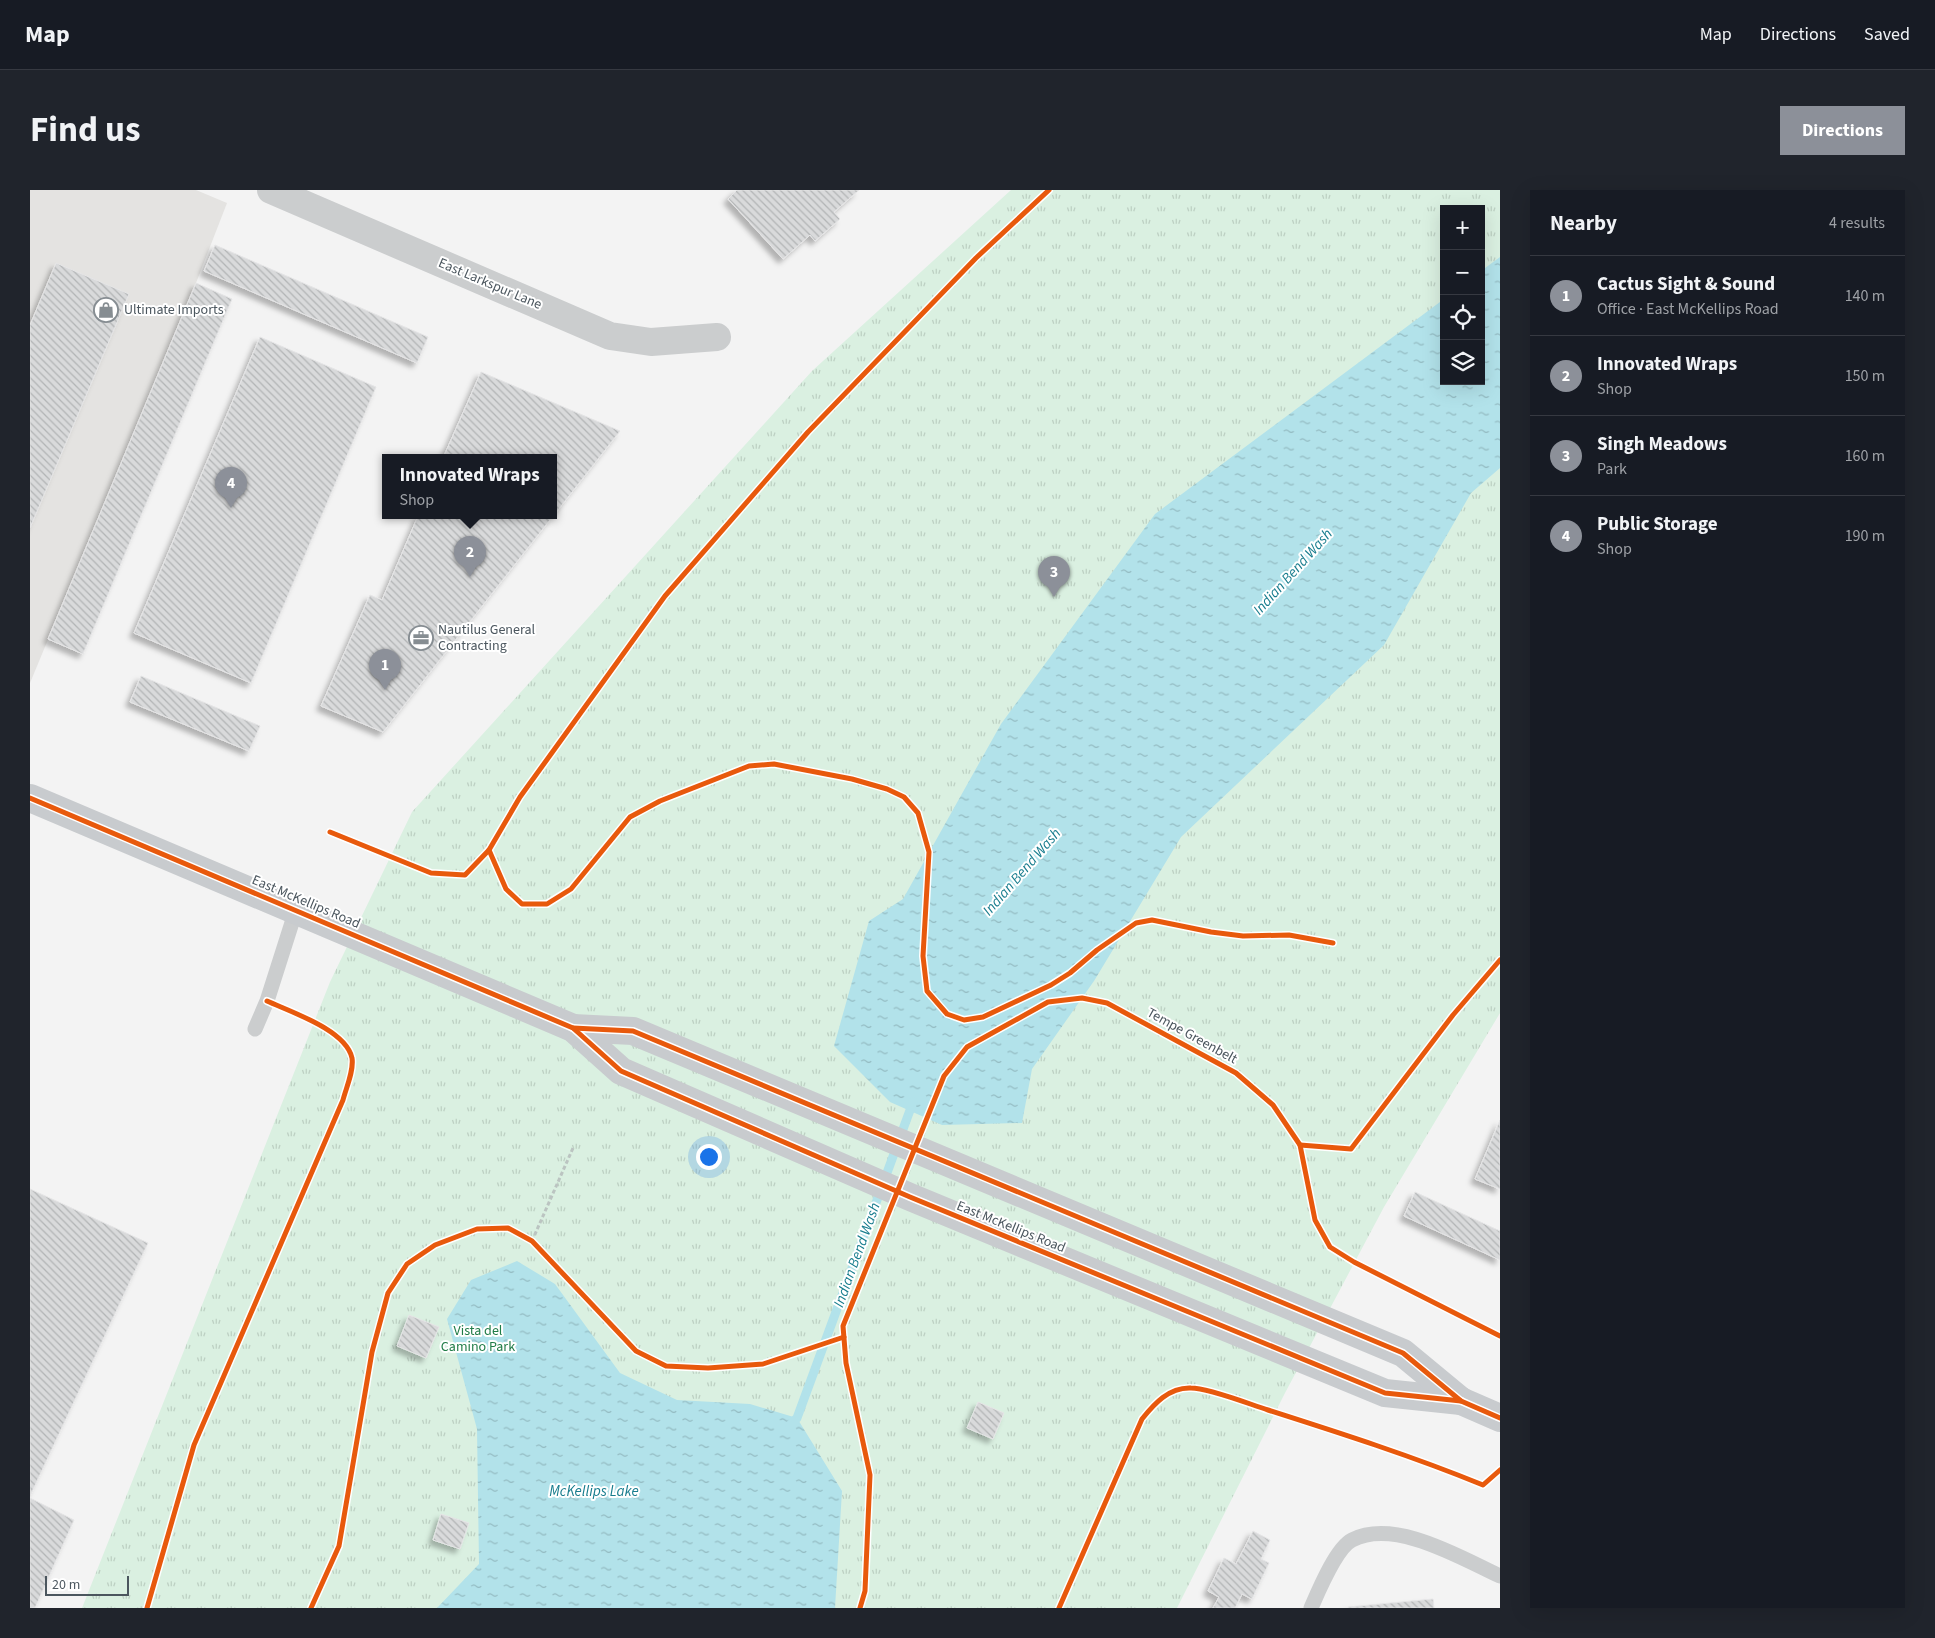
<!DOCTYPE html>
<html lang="en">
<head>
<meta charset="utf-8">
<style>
  :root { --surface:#171b24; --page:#20242c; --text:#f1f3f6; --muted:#9ea1a6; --line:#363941; --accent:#8c9099 }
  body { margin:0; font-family:"Source Sans 3",sans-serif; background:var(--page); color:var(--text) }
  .controls { position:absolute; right:15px; top:15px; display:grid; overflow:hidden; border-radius:0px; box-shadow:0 5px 20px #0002 }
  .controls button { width:45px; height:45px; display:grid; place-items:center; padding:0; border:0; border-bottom:1px solid var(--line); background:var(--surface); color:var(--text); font:25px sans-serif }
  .scale { position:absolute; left:15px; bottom:12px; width:84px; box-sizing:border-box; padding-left:5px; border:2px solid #4b565e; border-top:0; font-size:14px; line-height:18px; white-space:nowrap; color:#4b565e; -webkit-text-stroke:4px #fff; paint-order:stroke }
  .you { position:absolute; left:678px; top:966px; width:18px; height:18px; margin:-12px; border:4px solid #fff; border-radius:50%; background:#1a73e8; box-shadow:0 0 0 8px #1a73e833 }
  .badge { display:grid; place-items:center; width:32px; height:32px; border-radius:50%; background:var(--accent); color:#fff; font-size:16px; font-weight:700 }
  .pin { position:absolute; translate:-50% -41px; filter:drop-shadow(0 1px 2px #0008) }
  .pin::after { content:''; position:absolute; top:26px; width:18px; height:15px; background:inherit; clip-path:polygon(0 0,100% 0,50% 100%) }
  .popup { position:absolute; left:352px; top:264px; width:175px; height:65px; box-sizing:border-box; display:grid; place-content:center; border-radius:0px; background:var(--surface); filter:drop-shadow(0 1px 4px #0005); font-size:16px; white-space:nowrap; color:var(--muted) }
  .popup b { font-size:19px; color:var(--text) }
  .popup::after { content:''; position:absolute; left:50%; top:100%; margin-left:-10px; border:10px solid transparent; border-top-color:var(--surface) }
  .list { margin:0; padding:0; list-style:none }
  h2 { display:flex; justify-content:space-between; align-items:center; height:65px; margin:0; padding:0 20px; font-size:21px }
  h2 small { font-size:16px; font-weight:400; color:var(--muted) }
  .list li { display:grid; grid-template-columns:32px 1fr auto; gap:15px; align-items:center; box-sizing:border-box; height:80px; padding:0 20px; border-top:1px solid var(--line) }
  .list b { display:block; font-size:19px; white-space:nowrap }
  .list p { margin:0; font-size:16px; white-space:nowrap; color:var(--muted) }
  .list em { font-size:16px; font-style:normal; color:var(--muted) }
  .icon { flex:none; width:28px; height:28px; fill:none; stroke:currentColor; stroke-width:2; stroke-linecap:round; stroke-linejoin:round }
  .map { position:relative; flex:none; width:1470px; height:1418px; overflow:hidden; border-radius:0px }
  header { display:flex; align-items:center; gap:30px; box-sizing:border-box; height:70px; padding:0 25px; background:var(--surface); border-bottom:1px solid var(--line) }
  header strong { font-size:24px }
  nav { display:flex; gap:28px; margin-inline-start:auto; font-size:18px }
  .intro { display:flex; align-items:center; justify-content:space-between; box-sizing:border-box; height:120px; padding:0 30px }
  h1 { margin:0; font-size:35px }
  .button { padding:12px 22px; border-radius:0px; background:var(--accent); color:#fff; font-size:18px; font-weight:700 }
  main { display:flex; gap:30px; padding:0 30px }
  aside { flex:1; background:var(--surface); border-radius:0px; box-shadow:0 5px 20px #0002 }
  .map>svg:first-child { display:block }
</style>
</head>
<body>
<header>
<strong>Map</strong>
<nav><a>Map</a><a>Directions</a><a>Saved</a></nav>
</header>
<div class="intro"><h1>Find us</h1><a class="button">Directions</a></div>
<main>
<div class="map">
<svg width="1470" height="1418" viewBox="0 0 1470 1418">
  <defs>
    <pattern id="park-tufts" width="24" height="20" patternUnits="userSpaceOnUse" patternTransform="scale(1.25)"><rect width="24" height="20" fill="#daf0e1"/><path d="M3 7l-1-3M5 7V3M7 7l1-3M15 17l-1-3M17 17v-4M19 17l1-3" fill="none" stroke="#bdd0c3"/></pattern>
    <pattern id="water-ripples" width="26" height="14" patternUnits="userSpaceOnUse" patternTransform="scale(1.25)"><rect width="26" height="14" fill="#b2e2ea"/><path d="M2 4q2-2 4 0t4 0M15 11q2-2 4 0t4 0" fill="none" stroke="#93bac1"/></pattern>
    <pattern id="building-back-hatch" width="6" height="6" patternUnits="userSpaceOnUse" patternTransform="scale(1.25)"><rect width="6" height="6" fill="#d9dadb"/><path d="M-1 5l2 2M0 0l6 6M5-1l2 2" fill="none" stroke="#b2b4b5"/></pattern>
    <filter id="shadow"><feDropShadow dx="-4.5" dy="4.5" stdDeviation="2.5" flood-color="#0004"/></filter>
  </defs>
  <rect width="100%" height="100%" fill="#f3f3f3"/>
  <polygon fill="#e4e3e1" points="0,0 166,0 197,13 166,93 0,493"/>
  <path fill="url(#park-tufts)" fill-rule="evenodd" d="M981 0H1470V823L1354 1017 1255 1203 1147 1418H52L300 792 382 622 782 181ZM1414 19H1451V191H1414Z"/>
  <g fill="url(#water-ripples)">
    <polygon points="1470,67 1470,278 1441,303 1354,455 1151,647 1064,791 1002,879 992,933 912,935 860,912 804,856 839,731 873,709 971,534 1125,324 1414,109 1414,191 1451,191 1451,81"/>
    <polygon points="487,1071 525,1094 590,1183 647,1210 720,1214 767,1228 812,1301 805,1418 407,1418 449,1374 447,1239 417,1129 441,1090"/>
  </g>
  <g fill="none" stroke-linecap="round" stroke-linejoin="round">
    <polyline stroke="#b2e2ea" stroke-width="9" points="760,1235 767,1228 883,912"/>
  </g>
  <g fill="url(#building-back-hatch)" stroke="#e5e5e6" filter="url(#shadow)">
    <polygon points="707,0 829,0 804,22 810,29 785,51 780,45 753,69 698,9"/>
    <polygon points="185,55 398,147 387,173 174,81"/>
    <polygon points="26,73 99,104 0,338 0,135"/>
    <polygon points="166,93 202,109 53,464 18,449"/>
    <polygon points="230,147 346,197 221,493 104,443"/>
    <polygon points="451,182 590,241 524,325 524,268 413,268"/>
    <polygon points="388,326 523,326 353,542 291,516 340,405 352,410"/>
    <polygon points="111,486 230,536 219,561 100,512"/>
    <polygon points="1470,930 1470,999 1445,989"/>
    <polygon points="0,999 118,1053 0,1306"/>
    <polygon points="1385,1002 1470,1041 1470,1070 1374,1026"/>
    <polygon points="379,1125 409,1137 396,1168 367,1156"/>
    <polygon points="948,1212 974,1223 963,1249 937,1238"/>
    <polygon points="0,1308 44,1330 5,1418 0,1418"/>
    <polygon points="411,1324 439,1333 430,1359 403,1350"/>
    <polygon points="1223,1341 1240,1350 1231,1369 1239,1373 1222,1409 1212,1404 1205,1418 1183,1418 1189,1407 1178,1401 1194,1368 1206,1374"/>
    <polygon points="1403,1409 1404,1418 1318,1418 1318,1417"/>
  </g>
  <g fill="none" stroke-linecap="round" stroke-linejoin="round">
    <polyline stroke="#bbc4c1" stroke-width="3" stroke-dasharray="4 2.5" stroke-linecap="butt" points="502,1051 543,958"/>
    <g stroke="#cbcdce" stroke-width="15">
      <polyline points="225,839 237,811 266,720"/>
      <path d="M1281 1418C1288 1402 1306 1358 1322 1350 1365 1328 1431 1368 1470 1386"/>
    </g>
    <polyline stroke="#cbcdce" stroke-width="28" points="241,0 580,146 621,152 687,147"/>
    <g stroke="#c8cbce" stroke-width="28">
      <polyline points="0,608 543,838 591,881 880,1007 1355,1203 1431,1211"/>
      <polyline points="543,838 603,841 1373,1163 1431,1211 1470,1228"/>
    </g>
    <defs>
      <g id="cycleway">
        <polyline points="0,608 543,838 591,881 880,1007 1355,1203 1431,1211"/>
        <polyline points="300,642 401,683 435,685 459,660 490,607 635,406 778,242 946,68 1019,0"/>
        <polyline points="459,660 476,699 492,714 517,714 541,699 600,627 630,611 719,576 744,574 822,589 857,599 874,607 888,623 899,662 893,766 897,801 917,824 934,830 953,827 1021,795 1040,783 1067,760 1106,733 1122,730 1181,742 1213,746 1259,745 1303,753"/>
        <polyline points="543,838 603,841 1373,1163 1431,1211 1470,1228"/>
        <polyline points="1270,955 1321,959 1423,825 1470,770"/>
        <path d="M117 1418 164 1255 313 910C316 898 324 881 322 868 316 840 261 822 237 811"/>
        <polyline points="281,1418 309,1356 342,1162 358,1103 377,1074 405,1055 447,1039 478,1038 502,1051 606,1161 636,1176 678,1178 733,1174 814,1147"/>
        <polyline points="830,1418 835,1401 840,1285 816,1173 813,1136 914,886 937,857 1018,812 1052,808 1077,813 1206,883 1243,915 1270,955 1285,1030 1300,1057 1324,1072 1470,1146"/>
        <path d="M1029 1418 1112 1229C1124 1214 1139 1197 1161 1198 1179 1198 1219 1214 1238 1220 1310 1243 1382 1266 1453 1295L1470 1280"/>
      </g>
    </defs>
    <use href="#cycleway" stroke="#fff" stroke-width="8"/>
    <use href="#cycleway" stroke="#e8590c" stroke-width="5"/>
  </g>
  <defs>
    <symbol id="shop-ring" viewBox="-11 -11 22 22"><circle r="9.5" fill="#fff" stroke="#868d92" stroke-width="1.5"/><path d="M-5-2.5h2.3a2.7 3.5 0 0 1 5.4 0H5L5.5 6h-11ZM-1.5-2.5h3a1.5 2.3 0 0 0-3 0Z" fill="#868d92"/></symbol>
    <symbol id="office-ring" viewBox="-11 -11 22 22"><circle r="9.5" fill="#fff" stroke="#868d92" stroke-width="1.5"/><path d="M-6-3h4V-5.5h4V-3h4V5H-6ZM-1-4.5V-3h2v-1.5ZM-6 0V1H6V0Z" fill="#868d92"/></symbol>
  </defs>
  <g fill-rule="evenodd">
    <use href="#shop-ring" x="62" y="106" width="28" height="28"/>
    <use href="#office-ring" x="377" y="434" width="28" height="28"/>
  </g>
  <g text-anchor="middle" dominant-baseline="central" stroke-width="4" stroke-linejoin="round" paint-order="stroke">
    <g font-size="14" fill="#4b565e" stroke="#fff">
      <text transform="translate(460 94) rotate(23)">East Larkspur Lane</text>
      <text transform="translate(276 712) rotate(23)">East McKellips Road</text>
      <text transform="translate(1162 846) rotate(29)">Tempe Greenbelt</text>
      <text transform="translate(981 1037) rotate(22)">East McKellips Road</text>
    </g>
    <g font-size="14" fill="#4b565e" stroke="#fff" text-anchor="start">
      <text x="94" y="120">Ultimate Imports</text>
      <text x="408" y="440">Nautilus General<tspan x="408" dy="16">Contracting</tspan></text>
    </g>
    <g font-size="14" fill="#207c47" stroke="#fff">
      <text x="448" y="1141">Vista del<tspan x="448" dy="16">Camino Park</tspan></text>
    </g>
    <g font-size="15" font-style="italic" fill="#187d8e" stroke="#fff">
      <text transform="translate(1263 382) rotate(-48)">Indian Bend Wash</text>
      <text transform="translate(992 682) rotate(-49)">Indian Bend Wash</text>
      <text transform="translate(827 1065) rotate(-70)">Indian Bend Wash</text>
      <text x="564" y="1301">McKellips Lake</text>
    </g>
  </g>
</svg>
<div class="controls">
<button>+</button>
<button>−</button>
<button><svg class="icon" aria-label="locate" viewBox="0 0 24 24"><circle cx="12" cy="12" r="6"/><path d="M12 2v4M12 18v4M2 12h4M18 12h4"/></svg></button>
<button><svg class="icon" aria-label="layers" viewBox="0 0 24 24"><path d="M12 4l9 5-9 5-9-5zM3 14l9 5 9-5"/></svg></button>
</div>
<div class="scale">20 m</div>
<div class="you"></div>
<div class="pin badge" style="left:355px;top:500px">1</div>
<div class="pin badge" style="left:440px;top:387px">2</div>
<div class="popup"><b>Innovated Wraps</b>Shop</div>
<div class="pin badge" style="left:1024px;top:407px">3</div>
<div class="pin badge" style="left:201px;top:318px">4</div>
</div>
<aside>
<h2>Nearby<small>4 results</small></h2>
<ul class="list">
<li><span class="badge">1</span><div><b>Cactus Sight &amp; Sound</b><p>Office · East McKellips Road</p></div><em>140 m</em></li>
<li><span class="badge">2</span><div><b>Innovated Wraps</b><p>Shop</p></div><em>150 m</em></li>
<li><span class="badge">3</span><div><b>Singh Meadows</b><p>Park</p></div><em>160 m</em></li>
<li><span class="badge">4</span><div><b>Public Storage</b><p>Shop</p></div><em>190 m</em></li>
</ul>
</aside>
</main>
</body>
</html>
